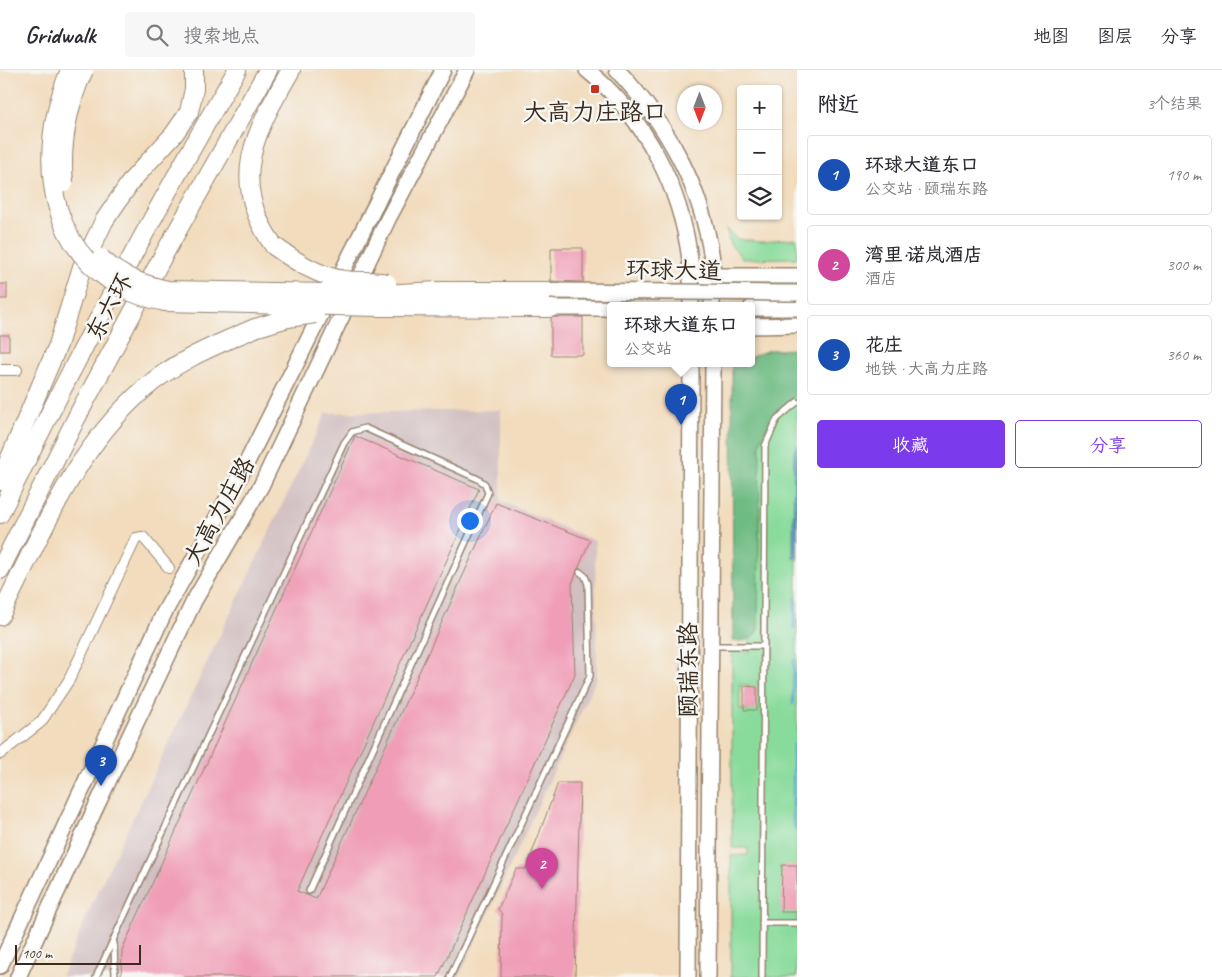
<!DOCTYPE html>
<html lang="zh">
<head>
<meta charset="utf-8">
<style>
  :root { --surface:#fff; --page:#f7f7f7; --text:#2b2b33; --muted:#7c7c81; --line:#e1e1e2; --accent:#7c3aed }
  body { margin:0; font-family:Caveat,"LXGW WenKai TC",sans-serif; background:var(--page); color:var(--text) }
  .controls { position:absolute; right:15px; top:15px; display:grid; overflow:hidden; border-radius:5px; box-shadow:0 1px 4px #0004 }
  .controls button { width:45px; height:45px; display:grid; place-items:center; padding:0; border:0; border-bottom:1px solid var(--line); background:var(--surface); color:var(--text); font:25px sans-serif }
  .compass { position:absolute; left:677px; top:15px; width:45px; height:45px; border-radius:50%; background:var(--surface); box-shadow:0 1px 4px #0004; rotate:180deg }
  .scale { position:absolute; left:15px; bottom:12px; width:126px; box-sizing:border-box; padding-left:5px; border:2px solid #3b2a1e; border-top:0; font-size:14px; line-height:18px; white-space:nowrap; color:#3b2a1e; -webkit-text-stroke:4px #f6f6f2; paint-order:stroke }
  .you { position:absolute; left:469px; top:450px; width:18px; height:18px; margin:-12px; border:4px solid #fff; border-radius:50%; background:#1a73e8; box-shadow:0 0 0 8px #1a73e833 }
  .badge { display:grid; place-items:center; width:32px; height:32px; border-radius:50%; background:var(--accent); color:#fff; font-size:16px; font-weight:700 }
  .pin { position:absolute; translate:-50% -41px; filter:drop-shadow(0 1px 2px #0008) }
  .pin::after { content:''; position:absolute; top:26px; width:18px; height:15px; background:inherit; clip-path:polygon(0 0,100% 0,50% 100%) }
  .popup { position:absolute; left:607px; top:232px; width:148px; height:65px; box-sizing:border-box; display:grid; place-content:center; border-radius:5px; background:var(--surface); filter:drop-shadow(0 1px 4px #0005); font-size:16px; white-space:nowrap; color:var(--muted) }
  .popup b { font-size:19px; color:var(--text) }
  .popup::after { content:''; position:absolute; left:50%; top:100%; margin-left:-10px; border:10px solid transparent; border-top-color:var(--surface) }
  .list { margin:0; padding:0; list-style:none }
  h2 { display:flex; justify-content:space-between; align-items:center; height:65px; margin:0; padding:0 20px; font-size:21px }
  h2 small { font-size:16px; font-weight:400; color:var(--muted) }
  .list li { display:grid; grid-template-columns:32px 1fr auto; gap:15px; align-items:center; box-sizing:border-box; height:80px; margin:0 10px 10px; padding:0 10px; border:1px solid var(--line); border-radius:5px }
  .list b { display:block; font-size:19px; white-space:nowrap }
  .list p { margin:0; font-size:16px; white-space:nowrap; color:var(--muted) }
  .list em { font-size:16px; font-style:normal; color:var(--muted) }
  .actions { display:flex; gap:10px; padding:15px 20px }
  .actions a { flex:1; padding:11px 0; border:1px solid var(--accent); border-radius:5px; text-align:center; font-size:18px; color:var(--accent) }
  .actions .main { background:var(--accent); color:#fff }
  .icon { flex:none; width:28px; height:28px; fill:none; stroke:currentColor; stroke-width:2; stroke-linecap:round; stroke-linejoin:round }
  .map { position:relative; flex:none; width:797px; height:907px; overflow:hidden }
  header { display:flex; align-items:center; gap:30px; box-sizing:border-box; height:70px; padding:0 25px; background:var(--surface); border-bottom:1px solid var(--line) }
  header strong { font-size:24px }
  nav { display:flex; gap:28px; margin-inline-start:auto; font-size:18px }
  .search { width:350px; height:45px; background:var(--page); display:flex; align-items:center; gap:12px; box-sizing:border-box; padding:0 18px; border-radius:5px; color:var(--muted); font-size:19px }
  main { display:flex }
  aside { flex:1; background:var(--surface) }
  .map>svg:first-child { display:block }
</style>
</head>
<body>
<header>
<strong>Gridwalk</strong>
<div class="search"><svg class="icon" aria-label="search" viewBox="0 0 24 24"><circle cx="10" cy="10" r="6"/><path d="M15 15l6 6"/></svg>搜索地点</div>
<nav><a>地图</a><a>图层</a><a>分享</a></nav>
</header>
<main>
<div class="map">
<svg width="797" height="907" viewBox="0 0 797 907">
  <rect width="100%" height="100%" fill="#f6f6f2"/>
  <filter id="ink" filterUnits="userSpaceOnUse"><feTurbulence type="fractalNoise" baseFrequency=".02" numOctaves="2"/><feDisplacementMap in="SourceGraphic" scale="10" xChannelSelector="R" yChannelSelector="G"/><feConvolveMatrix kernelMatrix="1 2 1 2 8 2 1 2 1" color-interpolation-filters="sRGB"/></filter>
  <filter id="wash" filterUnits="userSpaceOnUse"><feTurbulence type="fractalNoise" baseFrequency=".0096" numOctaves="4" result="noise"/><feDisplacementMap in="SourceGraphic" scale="20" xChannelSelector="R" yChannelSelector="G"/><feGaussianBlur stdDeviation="1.12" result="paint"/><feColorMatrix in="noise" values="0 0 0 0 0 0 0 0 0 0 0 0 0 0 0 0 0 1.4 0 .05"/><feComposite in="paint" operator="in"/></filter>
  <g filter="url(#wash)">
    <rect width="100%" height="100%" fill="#f2dcbd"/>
    <polygon fill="#d2bfc1" points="501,340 501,431 595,471 597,607 459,907 61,907 91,836 326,343"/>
    <g fill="#89db9b" stroke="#62825c" fill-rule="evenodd">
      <polygon points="726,158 737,169 761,171 797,168 797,188 743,189 730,174"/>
      <path d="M797 320V907H731V786L748 785V778H732V581L749 582 750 343ZM740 615H749V640H740Z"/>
    </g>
    <path fill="#6ebb83" stroke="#547250" d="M797 279V325C777 337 766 352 760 374L758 559C753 571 744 571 733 571L732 294H751V287L769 280Z"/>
    <polygon fill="#5ca0d0" stroke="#4c6577" points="797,374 797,488 793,488 794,382"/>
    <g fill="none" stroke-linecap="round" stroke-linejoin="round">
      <g stroke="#5ca0d0" stroke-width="2.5">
        <polyline points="794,558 795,528"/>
        <polyline points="793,634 794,590"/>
        <polyline points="793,675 793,750 796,760"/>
      </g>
    </g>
    <g id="blocks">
      <g fill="#f09eb7">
        <polygon points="551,178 583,178 583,212 551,211"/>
        <rect x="0" y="214" width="7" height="15"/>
        <polygon points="555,247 583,247 583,285 551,285 551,248"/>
        <rect x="0" y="265" width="9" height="16"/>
        <polygon points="355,366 479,419 297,821 316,829 496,433 590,470 572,514 575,604 438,907 121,907 122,880"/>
        <polygon points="744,616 757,617 757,640 744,640"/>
        <polygon points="558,713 580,713 575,907 501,907 502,844 498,839 516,799 526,799"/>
        <polygon points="782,795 797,795 797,842 781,842"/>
      </g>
    </g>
  </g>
  <g filter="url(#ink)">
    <use href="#blocks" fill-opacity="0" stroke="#96836e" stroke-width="1"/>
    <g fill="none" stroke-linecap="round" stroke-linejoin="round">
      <defs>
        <g id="service">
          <polyline points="712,576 764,576"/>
          <polyline points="762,853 797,853"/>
          <polyline points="114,873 115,907"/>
          <polyline points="96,907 344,373 352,362 365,358 478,409 485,414 488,423 309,821"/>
          <polyline points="450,907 590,606 588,514 585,506 580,502"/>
          <polyline points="762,907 765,376 777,349 797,332"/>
        </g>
        <g id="minor">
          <polyline points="0,300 17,300"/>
          <polyline points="0,684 41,652 69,610 136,468 143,467 169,498"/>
        </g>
        <g id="primary">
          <path d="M587 0C645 47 681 118 690 190 692 205 691 221 691 236"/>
          <path d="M617 0C666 52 703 119 712 190 713 205 712 221 712 236"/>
          <polyline points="704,206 797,206"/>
          <polyline points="550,238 611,238"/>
          <polyline points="751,238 797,238"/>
          <polyline points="751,256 797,255"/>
          <polyline points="0,896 164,543 240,406 443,0"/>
          <polyline points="18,907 95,739 194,531 261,416 388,149 467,0"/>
          <polyline points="688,907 691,294"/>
          <polyline points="708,907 713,294"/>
        </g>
        <g id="motorway">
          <path d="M274 176C227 110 255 62 291 0"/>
          <polyline points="381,224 438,221 550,221"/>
          <polyline points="379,237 550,238"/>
          <polyline points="0,411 58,275 82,197 104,151 132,110 174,64 189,42 194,19 194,0"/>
          <path d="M0 444C73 293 152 145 237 0"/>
          <polyline points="0,500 80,341 163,186 268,0"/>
          <path d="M0 546C40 467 74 380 143 320 175 291 216 275 255 258"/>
        </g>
      </defs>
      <use href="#service" stroke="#96836e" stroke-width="8"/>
      <use href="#minor" stroke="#96836e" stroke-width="12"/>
      <use href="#primary" stroke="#96836e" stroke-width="18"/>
      <use href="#motorway" stroke="#96836e" stroke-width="20"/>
      <use href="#service" stroke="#fff" stroke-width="5"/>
      <use href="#minor" stroke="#fff" stroke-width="10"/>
      <use href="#primary" stroke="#fff" stroke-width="15"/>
      <use href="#motorway" stroke="#fff" stroke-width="18"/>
      <defs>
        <polyline id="primary-bridge" points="550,221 797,223"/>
        <g id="motorway-bridge">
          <path d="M70 0C40 73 41 164 112 212 128 223 147 228 165 232L379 237"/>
          <path d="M64 113C60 75 68 34 84 0"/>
          <path d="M274 176C295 191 318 206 344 210 358 212 373 210 387 213"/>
          <path d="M101 188C120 207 142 214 168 220L381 224"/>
          <polyline points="255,258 288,248 315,244"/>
        </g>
      </defs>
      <use href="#primary-bridge" stroke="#96836e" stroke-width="18" stroke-linecap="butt"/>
      <use href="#motorway-bridge" stroke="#96836e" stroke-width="20" stroke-linecap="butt"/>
      <use href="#primary-bridge" stroke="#fff" stroke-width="15"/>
      <use href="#motorway-bridge" stroke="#fff" stroke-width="18"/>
    </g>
  </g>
  <rect fill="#c8321e" stroke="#f6f6f2" stroke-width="2" x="590" y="14" width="10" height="10" rx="2.5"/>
  <g text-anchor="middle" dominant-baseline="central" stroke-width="5" stroke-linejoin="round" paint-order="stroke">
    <g font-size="24" fill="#3b2a1e" stroke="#f6f6f2">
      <text x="595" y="42">大高力庄路口</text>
    </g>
    <g font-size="24" fill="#3b2a1e" stroke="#f6f6f2">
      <text transform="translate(674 200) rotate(1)">环球大道</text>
      <text transform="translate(109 237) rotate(-62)">东六环</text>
      <text transform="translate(219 441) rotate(-61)">大高力庄路</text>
      <text transform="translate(688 600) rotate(-90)">颐瑞东路</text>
    </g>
  </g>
</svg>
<div class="controls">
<button>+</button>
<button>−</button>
<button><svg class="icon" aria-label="layers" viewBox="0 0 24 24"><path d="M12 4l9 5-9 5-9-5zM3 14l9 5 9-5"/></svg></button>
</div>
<svg class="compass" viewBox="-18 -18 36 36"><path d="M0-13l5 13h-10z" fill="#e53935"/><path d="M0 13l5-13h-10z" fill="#7c7c81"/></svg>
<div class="scale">100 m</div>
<div class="you"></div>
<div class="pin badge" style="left:681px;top:355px;background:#1a4fb4">1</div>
<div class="popup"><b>环球大道东口</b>公交站</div>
<div class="pin badge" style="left:542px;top:819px;background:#d1479c">2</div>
<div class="pin badge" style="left:101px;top:716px;background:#1a4fb4">3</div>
</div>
<aside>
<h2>附近<small>3个结果</small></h2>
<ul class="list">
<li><span class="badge" style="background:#1a4fb4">1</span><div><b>环球大道东口</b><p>公交站 · 颐瑞东路</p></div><em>190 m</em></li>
<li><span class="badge" style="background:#d1479c">2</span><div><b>湾里·诺岚酒店</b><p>酒店</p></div><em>300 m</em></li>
<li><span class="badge" style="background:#1a4fb4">3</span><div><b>花庄</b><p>地铁 · 大高力庄路</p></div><em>360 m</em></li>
</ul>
<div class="actions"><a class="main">收藏</a><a>分享</a></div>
</aside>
</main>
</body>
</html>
